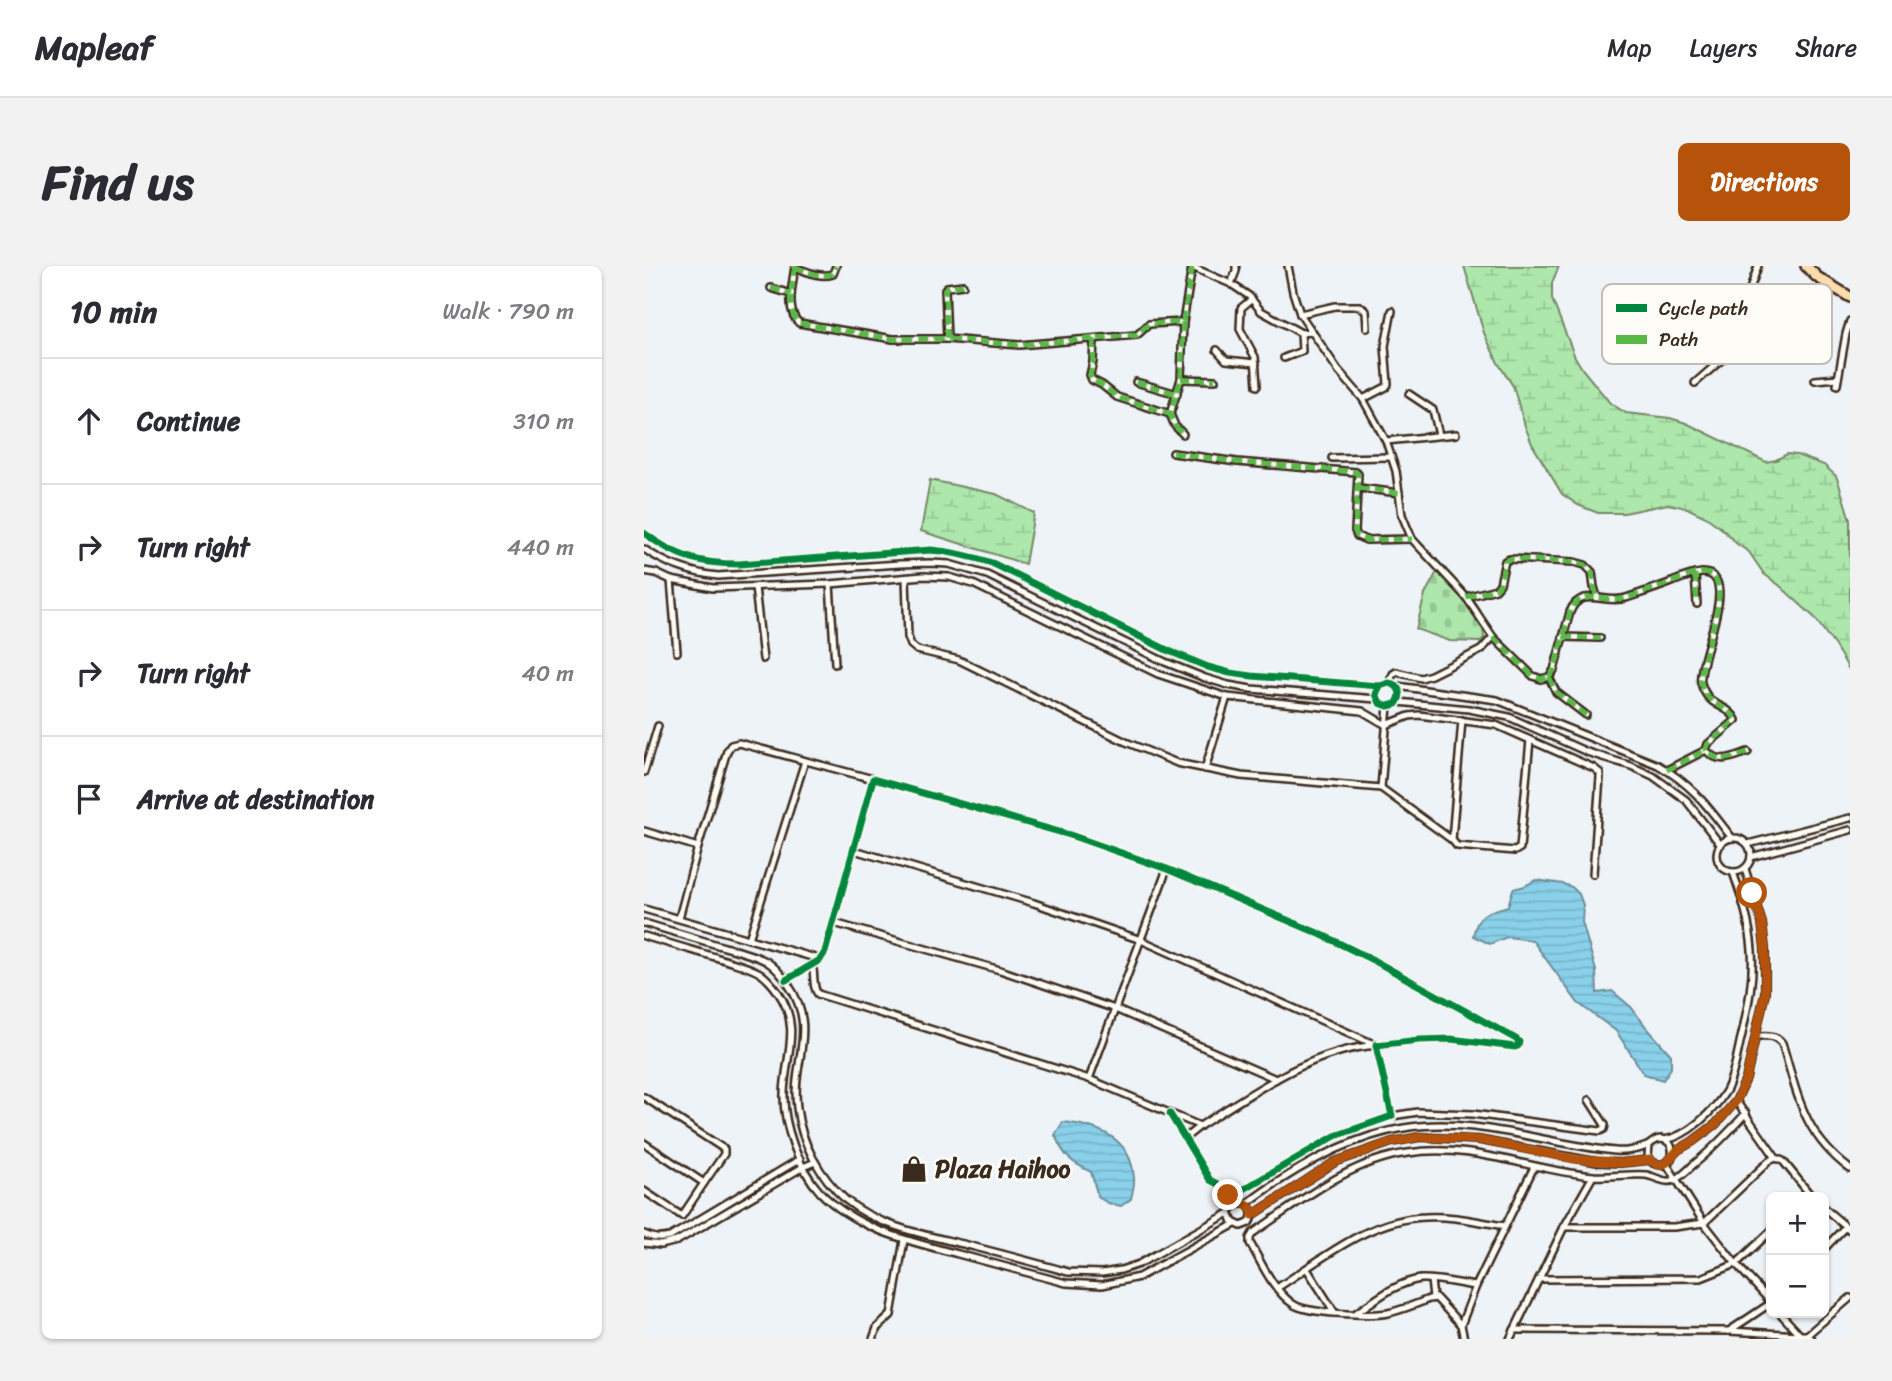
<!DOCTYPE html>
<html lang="en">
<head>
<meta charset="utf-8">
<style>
  :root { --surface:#fff; --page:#f2f2f3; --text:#2b2b33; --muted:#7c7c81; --line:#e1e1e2; --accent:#b45309 }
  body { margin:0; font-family:Sriracha,sans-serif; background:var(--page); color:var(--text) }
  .controls { position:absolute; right:21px; bottom:21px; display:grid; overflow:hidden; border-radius:10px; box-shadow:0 2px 5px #0004 }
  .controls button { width:63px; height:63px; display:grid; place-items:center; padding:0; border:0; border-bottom:2px solid var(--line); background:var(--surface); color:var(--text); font:35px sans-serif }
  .stop { position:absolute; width:21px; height:21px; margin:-16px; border:5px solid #b45309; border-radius:50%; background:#fff }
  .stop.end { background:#b45309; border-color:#fff; box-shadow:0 2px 7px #0008 }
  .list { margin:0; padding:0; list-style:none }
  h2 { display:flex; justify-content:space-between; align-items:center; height:91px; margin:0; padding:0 28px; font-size:30px }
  h2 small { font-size:23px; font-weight:400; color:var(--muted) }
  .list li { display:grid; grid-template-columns:46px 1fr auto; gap:21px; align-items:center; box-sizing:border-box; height:126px; padding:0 28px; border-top:2px solid var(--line) }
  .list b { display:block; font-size:26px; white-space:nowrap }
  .list em { font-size:23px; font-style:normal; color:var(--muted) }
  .icon { flex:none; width:38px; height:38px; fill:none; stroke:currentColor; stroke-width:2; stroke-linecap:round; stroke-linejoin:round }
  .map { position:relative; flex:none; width:1206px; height:1073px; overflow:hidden; border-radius:10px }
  header { display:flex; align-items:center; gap:42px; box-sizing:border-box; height:98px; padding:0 35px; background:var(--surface); border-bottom:2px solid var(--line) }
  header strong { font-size:33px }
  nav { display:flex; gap:38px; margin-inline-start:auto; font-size:24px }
  .intro { display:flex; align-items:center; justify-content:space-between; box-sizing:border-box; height:168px; padding:0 42px }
  h1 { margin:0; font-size:49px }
  .button { padding:18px 32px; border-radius:10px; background:var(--accent); color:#fff; font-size:24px; font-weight:700 }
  main { display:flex; gap:42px; padding:0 42px }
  aside { flex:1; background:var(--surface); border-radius:10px; box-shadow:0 2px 5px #0004 }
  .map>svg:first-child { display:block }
</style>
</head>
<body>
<header>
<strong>Mapleaf</strong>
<nav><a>Map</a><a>Layers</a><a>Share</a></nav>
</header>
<div class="intro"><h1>Find us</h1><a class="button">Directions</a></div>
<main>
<aside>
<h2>10 min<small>Walk · 790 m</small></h2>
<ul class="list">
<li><svg class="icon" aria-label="ahead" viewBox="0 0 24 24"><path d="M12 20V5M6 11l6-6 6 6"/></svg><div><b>Continue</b></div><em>310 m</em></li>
<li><svg class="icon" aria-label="right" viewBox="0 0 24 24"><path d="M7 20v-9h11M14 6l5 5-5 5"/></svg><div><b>Turn right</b></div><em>440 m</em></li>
<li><svg class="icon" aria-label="right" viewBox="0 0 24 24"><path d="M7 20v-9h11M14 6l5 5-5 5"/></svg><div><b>Turn right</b></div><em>40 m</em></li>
<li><svg class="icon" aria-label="arrive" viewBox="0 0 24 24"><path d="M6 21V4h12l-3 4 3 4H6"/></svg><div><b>Arrive at destination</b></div></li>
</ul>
</aside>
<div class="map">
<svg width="1206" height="1073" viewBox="0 0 1206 1073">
  <defs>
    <pattern id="wetland-marsh" width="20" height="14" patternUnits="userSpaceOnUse" patternTransform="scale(1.75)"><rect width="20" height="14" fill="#ade7ac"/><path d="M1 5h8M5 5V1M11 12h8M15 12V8" fill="none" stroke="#96c694"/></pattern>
    <pattern id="cemetery-stones" width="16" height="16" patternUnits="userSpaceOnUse" patternTransform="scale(1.75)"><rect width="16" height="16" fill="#ade7ac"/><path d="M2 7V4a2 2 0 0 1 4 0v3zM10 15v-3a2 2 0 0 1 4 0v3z" fill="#96c694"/></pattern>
    <pattern id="water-rules" width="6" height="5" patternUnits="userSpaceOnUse" patternTransform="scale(1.75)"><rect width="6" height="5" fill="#89d0ea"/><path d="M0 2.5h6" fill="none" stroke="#77b3c8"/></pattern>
  </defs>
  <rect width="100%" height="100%" fill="#eef3f8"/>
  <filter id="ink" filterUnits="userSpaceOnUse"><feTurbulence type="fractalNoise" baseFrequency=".0143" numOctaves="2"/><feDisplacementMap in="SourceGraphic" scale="14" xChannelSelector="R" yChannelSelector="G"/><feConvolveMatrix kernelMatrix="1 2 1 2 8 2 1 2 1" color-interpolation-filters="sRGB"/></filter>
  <g filter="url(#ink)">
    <g fill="url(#wetland-marsh)" stroke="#748865" stroke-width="2">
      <polygon points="820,0 915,0 908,17 908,33 931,91 939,104 966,137 982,147 1026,152 1042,157 1122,196 1132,194 1143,188 1153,189 1180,199 1192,210 1195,218 1206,254 1206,405 1191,380 1170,351 1135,319 1120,308 1105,286 1093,278 1077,262 1062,251 1043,242 1024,238 980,247 954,247 934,239 918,228 888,178 881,160 869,120 854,97 840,67"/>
      <polygon points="286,214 352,228 390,247 381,298 277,265"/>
    </g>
    <path fill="url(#cemetery-stones)" stroke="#748865" stroke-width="2" d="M794 304C809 321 841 348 840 372L836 376 806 375 772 363 781 328Z"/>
    <g fill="url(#water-rules)" stroke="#6a8e98" stroke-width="2">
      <path d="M892 614 919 618 928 621 935 628 939 639 938 656 952 705 953 727 968 725 987 741 1003 762 1027 789V802L1019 814 1000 808 972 765 934 737 888 674 863 671 846 678 829 670C834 646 843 646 864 640L869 623 881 620Z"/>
      <path d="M419 856C454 860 487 871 490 912 491 918 488 927 487 933L477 940 464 937 454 931 447 906C427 896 420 891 411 869Z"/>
    </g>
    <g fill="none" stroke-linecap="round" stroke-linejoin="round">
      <defs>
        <g id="street">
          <path d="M151 0C149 17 141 45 155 57L249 73H303L375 79 493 69 505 58 539 56 548 1"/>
          <polyline points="644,0 649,26 656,48 694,104 719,133 742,175 752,205 758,249 768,273 822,331 849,371 837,384 787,409 777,412 752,406 749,408 745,417"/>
          <path d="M151 1C164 6 176 12 189 8L192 0"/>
          <polyline points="548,1 587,18 605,30 617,45 657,67 668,66"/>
          <polyline points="587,18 592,5 592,0"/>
          <polyline points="127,22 147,28"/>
          <polyline points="608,33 597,42 596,63 611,91 613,120"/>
          <polyline points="656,48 691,40 716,40 722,45 723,62"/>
          <polyline points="539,56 537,113 526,148 531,160 539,168"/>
          <polyline points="1093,64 1114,63 1144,71"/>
          <polyline points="303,73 301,23 303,21 319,19"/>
          <polyline points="450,73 449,96 446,109 448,114 458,119 473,131 526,148"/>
          <polyline points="573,84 582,94 612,97"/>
          <polyline points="640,92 658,85 657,67"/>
          <polyline points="537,113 571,114"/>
          <polyline points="1171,114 1194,112"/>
          <polyline points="492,116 533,128"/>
          <polyline points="1051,117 1091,82 1094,58 1114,0"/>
          <polyline points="1193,119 1202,68 1206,55"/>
          <polyline points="765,128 789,144 795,169"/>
          <polyline points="719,133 742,121 744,118 741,80 748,45"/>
          <polyline points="742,175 812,168"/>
          <polyline points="529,187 593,196 712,206 714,208 711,265 713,270 722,274 768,273"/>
          <polyline points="688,192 747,191"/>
          <polyline points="715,222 755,227"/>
          <path d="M0 267C32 291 56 298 95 298L287 284C309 286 327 290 348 297L525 385 564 401 586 407 608 410 736 420 745 417C756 419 759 429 752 438L744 440 736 437 732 428 736 420"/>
          <path d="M0 283C23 299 46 307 74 310L256 298 286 297 305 298 343 309 521 396 561 412 584 419 607 423 733 433"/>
          <polyline points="0,305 12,307 27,314 69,322 186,318 279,310 305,311 329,318 514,408 583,431 561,503"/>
          <polyline points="1051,308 1053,338"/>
          <polyline points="262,312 264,371 267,379 273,384 315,394 482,476 533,497 597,510 737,522 808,574 813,580 871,585 876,582 886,474"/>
          <polyline points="27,314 33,386"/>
          <polyline points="186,318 191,398"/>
          <polyline points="111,321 119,393"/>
          <polyline points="822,331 852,323 856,318 861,295 866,293 930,296 941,299 948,306 950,321 953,331"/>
          <polyline points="849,371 889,410 897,413 905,411"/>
          <polyline points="919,371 956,372"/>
          <path d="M905 411 910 404 926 346C937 319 962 339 982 332 997 327 1013 322 1028 316 1038 312 1047 308 1058 307 1099 306 1052 397 1057 417 1064 443 1085 438 1092 454L1064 478 1062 484C1074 499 1089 491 1104 486"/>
          <polyline points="905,411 912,426 942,449"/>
          <path d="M753 420 853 434 1014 499C1050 520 1063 540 1088 572"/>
          <polyline points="583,431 718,445 742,459 765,450 775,449 852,459 950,502 956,507 956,511 949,608"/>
          <polyline points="754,436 825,443 865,451 943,486 987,500 1009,510 1042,534 1076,578"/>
          <polyline points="1023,504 1062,484"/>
          <polyline points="0,506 14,460"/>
          <polyline points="737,522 744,440"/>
          <polyline points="0,565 54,581"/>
          <circle cx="1090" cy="589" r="17"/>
          <polyline points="808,574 818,454"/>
          <polyline points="1104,578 1206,552"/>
          <polyline points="1107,591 1206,564"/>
          <polyline points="0,643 175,693"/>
          <polyline points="35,652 54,581 83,485 87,479 95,477 229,513"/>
          <path d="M0 657C26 665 51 672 77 680 92 684 108 688 122 695 132 701 138 709 144 718 175 763 147 796 153 842 157 877 176 911 202 934 237 963 289 970 331 981 362 989 393 997 424 1006L458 1007 477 1004 495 998 585 947 591 938H602C609 943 610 950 605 957L597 960 589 956 585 947"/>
          <polyline points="190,657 356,704 471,743 523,603"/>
          <path d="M0 670C24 677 47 684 71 691 86 696 102 699 116 707 123 712 129 719 134 726 158 761 141 791 140 828 139 859 155 903 176 926 213 964 265 975 314 988 350 998 386 1007 422 1017L458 1019 495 1011 591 958"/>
          <polyline points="105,673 161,495"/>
          <path d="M168 698C171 708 168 721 174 728L445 813 556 860C610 826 666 785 732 779L497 674 390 637 210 584"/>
          <polyline points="142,714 176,694 181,686 229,513 426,569 523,603 676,668 729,694 872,773 875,776 874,780 871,781 807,773 775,774 732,779 748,850 691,870 600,923 587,925 566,914 526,848"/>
          <path d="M1112 770C1122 770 1132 768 1138 777 1154 830 1159 868 1206 903"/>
          <polyline points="445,813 471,743 632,813"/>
          <polyline points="0,831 80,883 80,888 60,917"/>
          <polyline points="1092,835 1132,892"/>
          <polyline points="748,850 774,846 829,848 956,865 960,863 961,859 945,834"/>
          <polyline points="541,872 556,860"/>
          <path d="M1021 874C1044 870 1070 845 1082 825 1091 808 1093 787 1098 768 1104 740 1110 713 1108 684 1106 657 1098 632 1089 606"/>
          <polyline points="0,877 60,917 38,950 0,925"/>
          <polyline points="1030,888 1034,884 1048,876 1072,858 1092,835 1102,813 1121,727 1121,682 1118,657 1101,603"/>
          <polyline points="1022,897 1060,957 1092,998 1127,1036"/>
          <path d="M602 938C648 904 703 871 760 862 831 850 901 878 971 885 980 886 994 884 1003 880 1008 878 1010 873 1017 873 1028 874 1030 885 1027 893L1018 899 1009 897 1004 890 1005 880"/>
          <polyline points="1180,942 1206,964"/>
          <polyline points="609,949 691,896 748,876 776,871 835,874 953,896 976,897 1006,894"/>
          <polyline points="920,961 1030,961 1060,957 1125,895 1132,892 1139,895 1168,931"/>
          <path d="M0 968C10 973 16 973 26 971L156 893"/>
          <polyline points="0,977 17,979 33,975 159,901 171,896"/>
          <polyline points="1180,983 1201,961"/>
          <polyline points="663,1003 691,1047"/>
          <polyline points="895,1013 1057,1012 1092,998 1127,965"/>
          <polyline points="787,1014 789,1032"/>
          <path d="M633 1022C678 993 725 953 781 951 807 949 835 956 861 960"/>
          <path d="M712 1047C731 1034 753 1016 777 1013 795 1012 815 1018 832 1020"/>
          <polyline points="1136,1047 1156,1069 1163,1069 1168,1073"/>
          <polyline points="817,1059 832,1020 890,901"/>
          <polyline points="870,1064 1085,1065 1156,1069"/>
          <polyline points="1085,1065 1127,1037"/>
          <polyline points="1163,1069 1206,1032"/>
          <polyline points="229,1073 233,1062 247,1049 260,974"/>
          <path d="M820 1073 817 1059 792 1032 785 1033C772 1038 758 1044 744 1047 728 1050 662 1048 649 1038 629 1024 618 998 606 977V972L609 967C657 935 705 895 764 887 829 877 885 904 949 910 966 911 984 908 1002 909 1013 911 1023 919 1032 913 1038 910 1044 904 1049 899 1069 883 1085 866 1102 847"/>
          <polyline points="866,1073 920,961 949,910"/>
        </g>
        <polyline id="primary" points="1162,0 1173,11 1206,31"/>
      </defs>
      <use href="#street" stroke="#3b2a1e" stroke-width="10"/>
      <use href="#primary" stroke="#3b2a1e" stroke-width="14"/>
      <use href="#street" stroke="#fdfcf7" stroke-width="5"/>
      <use href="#primary" stroke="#fddcac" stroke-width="9"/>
      <g stroke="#58b947" stroke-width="5" stroke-dasharray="10 5" stroke-linecap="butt">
        <path d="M151 0C149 17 141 45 155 57L249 73H303L375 79 493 69 505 58 539 56 548 1"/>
        <path d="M151 1C164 6 176 12 189 8L192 0"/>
        <polyline points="127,22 147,28"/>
        <polyline points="539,56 537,113 526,148 531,160 539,168"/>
        <polyline points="303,73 301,23 303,21 319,19"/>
        <polyline points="450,73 449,96 446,109 448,114 458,119 473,131 526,148"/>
        <polyline points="537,113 571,114"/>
        <polyline points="492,116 533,128"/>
        <polyline points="529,187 593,196 712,206 714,208 711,265 713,270 722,274 768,273"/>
        <polyline points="715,222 755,227"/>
        <polyline points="1051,308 1053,338"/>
        <polyline points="822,331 852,323 856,318 861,295 866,293 930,296 941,299 948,306 950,321 953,331"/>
        <polyline points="849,371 889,410 897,413 905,411"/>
        <polyline points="919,371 956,372"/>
        <path d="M905 411 910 404 926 346C937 319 962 339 982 332 997 327 1013 322 1028 316 1038 312 1047 308 1058 307 1099 306 1052 397 1057 417 1064 443 1085 438 1092 454L1064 478 1062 484C1074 499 1089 491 1104 486"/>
        <polyline points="905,411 912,426 942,449"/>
        <polyline points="1023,504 1062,484"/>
      </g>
      <defs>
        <g id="cycleway">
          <path d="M0 267C32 291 56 298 95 298L287 284C309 286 327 290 348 297L525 385 564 401 586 407 608 410 736 420 745 417C756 419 759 429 752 438L744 440 736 437 732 428 736 420"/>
          <polyline points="142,714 176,694 181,686 229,513 426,569 523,603 676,668 729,694 872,773 875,776 874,780 871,781 807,773 775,774 732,779 748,850 691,870 600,923 587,925 566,914 526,848"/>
        </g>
      </defs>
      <use href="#cycleway" stroke="#fdfcf7" stroke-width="11"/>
      <use href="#cycleway" stroke="#00873e" stroke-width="7"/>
    </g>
  </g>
  <g fill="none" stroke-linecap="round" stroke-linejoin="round" filter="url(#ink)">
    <path stroke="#b45309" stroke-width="9" d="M584 929 588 940C598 933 607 938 609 949L691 896 748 876 776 871 835 874 931 893 976 897 1006 894 1014 899 1022 897 1034 884 1048 876 1072 858 1092 835 1102 813 1121 727V682L1118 657 1108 627"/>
  </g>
  <defs>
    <symbol id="shop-bare" viewBox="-9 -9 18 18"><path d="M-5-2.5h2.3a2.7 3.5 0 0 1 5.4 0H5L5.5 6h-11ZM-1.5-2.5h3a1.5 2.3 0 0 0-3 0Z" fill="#3b2a1e" stroke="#fdfcf7" stroke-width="2.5" paint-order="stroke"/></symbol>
  </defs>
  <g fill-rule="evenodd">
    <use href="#shop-bare" x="251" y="884" width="38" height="38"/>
  </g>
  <g text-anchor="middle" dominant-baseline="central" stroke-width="5" stroke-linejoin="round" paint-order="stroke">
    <g font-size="24" font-weight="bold" fill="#3b2a1e" stroke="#fdfcf7" text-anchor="start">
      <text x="291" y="903">Plaza Haihoo</text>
    </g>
  </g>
  <rect x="958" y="18" width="230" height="80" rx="10" fill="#fdfcf7" stroke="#c3bdb6" stroke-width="2"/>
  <rect x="972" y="38" width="31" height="8" fill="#00873e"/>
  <rect x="972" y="69" width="31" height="9" fill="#58b947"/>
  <g font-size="19" fill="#3b2a1e">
    <text x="1015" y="49">Cycle path</text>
    <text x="1015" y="80">Path</text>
  </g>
</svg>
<div class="controls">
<button>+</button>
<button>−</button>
</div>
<div class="stop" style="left:1108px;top:627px"></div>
<div class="stop end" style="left:584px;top:929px"></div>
</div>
</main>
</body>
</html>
